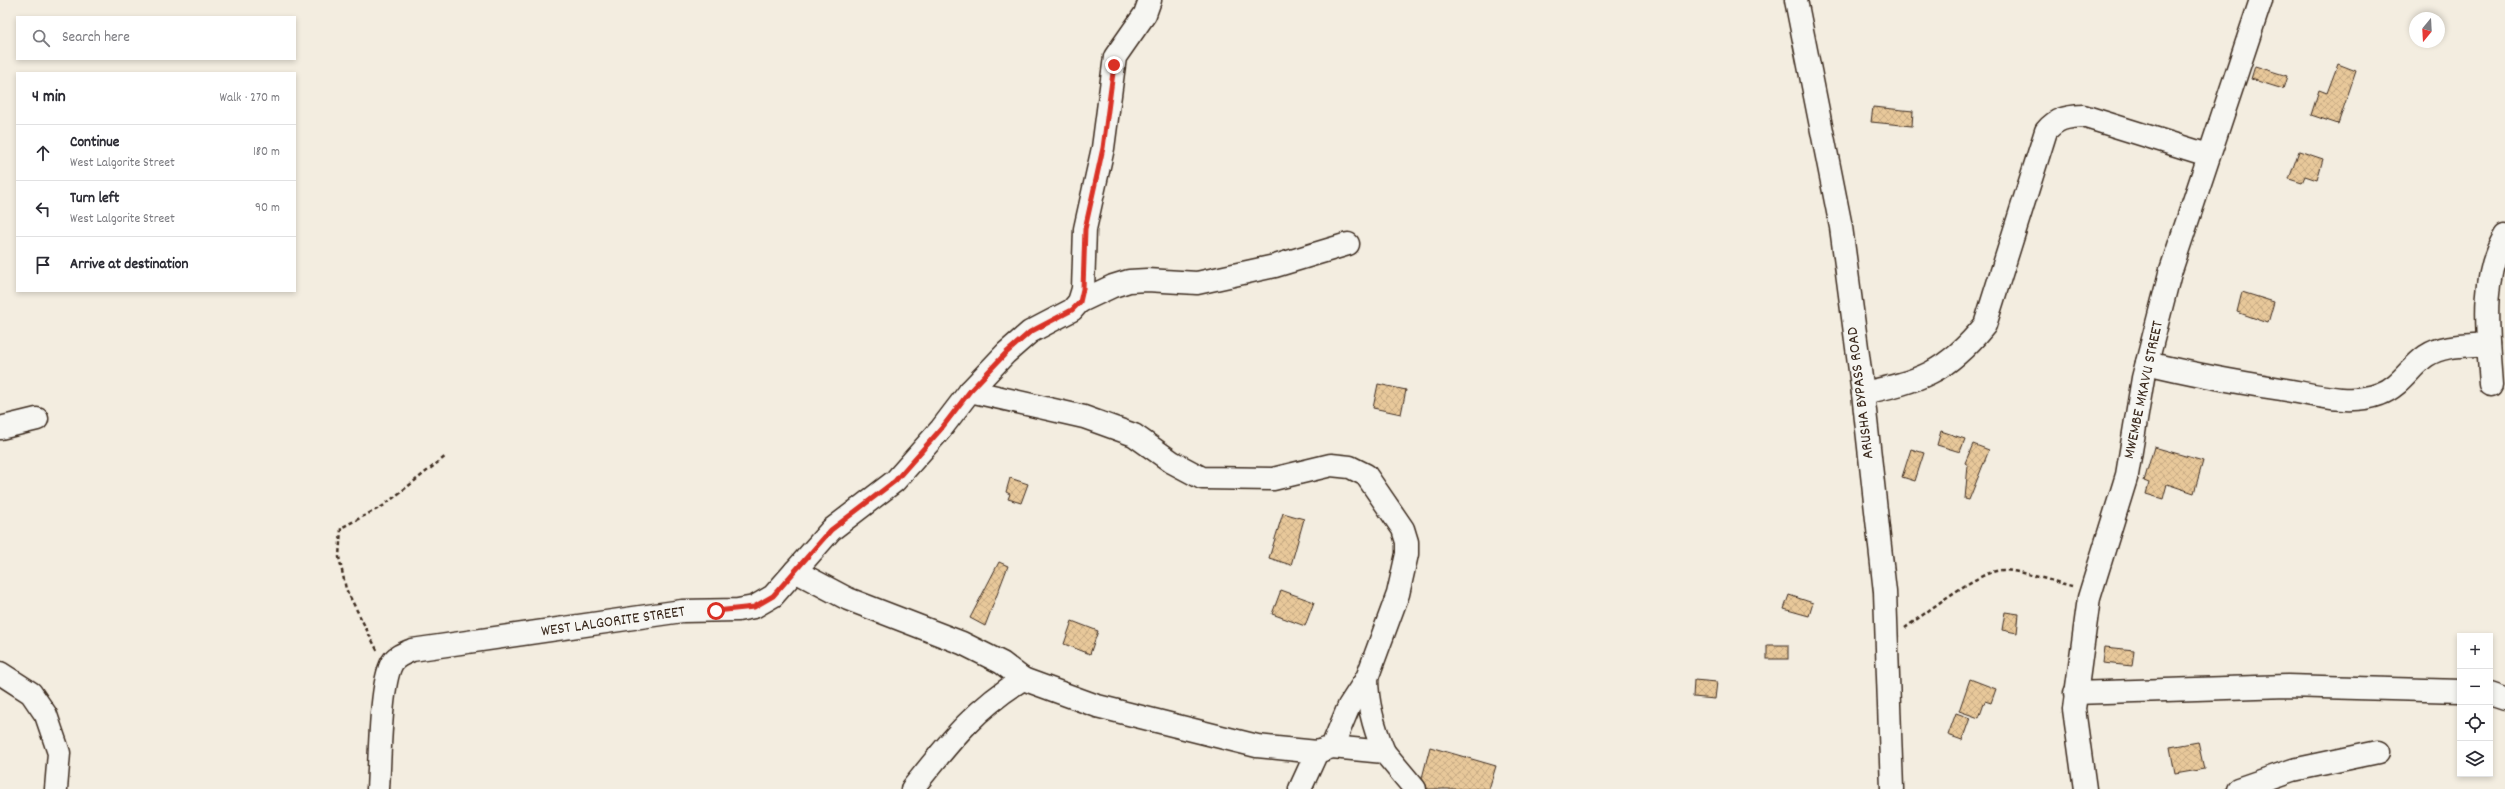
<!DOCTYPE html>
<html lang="en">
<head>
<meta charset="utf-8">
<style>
  :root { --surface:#fff; --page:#f2f2f3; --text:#2b2b33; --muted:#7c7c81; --line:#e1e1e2 }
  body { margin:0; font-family:Dekko,sans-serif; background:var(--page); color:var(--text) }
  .controls { position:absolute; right:12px; bottom:12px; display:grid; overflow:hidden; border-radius:0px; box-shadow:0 2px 6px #0003 }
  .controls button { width:36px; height:36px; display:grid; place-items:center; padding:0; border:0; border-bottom:1px solid var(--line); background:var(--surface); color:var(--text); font:20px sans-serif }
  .compass { position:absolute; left:2409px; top:12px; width:36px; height:36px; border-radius:50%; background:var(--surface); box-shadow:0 2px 6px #0003; rotate:198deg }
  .stop { position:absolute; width:12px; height:12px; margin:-9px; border:3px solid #d93025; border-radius:50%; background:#fff }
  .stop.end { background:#d93025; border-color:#fff; box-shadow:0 1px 4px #0008 }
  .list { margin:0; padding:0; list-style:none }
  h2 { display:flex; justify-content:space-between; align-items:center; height:52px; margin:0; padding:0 16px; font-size:17px }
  h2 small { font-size:13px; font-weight:400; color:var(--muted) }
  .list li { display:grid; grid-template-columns:26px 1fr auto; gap:12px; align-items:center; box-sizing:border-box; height:56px; padding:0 16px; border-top:1px solid var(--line) }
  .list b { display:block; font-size:15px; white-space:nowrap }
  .list p { margin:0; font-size:13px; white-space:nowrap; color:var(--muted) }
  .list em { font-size:13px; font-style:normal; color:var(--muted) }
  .icon { flex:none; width:22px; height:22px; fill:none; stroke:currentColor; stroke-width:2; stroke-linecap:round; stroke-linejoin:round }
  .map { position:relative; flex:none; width:2505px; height:789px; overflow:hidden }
  .search { position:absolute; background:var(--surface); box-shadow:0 2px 6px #0003; left:16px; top:16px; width:280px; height:44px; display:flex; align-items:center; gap:10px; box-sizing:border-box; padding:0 14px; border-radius:0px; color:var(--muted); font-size:15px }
  .panel { position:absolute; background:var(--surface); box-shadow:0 2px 6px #0003; left:16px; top:72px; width:280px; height:220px; border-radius:0px }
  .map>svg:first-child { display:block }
</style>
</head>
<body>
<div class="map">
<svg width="2505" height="789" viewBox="0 0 2505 789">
  <defs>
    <pattern id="building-cross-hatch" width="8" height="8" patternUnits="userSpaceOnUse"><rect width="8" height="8" fill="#e8c89a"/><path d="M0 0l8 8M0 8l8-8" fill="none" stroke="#c8ac84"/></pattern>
  </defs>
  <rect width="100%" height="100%" fill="#f3ede0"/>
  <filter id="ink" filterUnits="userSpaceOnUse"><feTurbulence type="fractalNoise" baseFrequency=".025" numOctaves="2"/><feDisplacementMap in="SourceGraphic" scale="8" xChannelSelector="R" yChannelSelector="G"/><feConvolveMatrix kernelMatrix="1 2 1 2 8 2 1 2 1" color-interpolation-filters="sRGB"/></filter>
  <g filter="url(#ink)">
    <g fill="url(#building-cross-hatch)" stroke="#3b2a1e">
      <polygon points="2338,64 2356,71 2338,124 2311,115 2319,90 2327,93"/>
      <polygon points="2255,66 2287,76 2283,89 2251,79"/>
      <polygon points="1873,107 1913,111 1912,126 1871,122"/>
      <polygon points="2299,151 2323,159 2317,180 2305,176 2302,183 2289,179"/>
      <polygon points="2242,292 2274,302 2268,323 2237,312"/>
      <polygon points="1378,384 1406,390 1401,414 1373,408"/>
      <polygon points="1941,431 1965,439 1960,452 1937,445"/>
      <polygon points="1973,444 1989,450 1969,500 1965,499 1968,465 1965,463"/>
      <polygon points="2154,447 2203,461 2194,493 2167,484 2163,499 2146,494 2149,483 2144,481"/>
      <polygon points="1911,449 1924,453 1915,481 1902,477"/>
      <polygon points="1010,478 1028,484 1021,503 1008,499 1010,494 1006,492"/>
      <polygon points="1283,513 1304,519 1291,565 1269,558"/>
      <polygon points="999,562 1008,566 985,626 970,618"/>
      <polygon points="1281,590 1314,602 1305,626 1272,614"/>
      <polygon points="1789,595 1813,603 1809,616 1784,609"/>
      <polygon points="2005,612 2019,614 2017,633 2002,630"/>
      <polygon points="1072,621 1098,631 1090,654 1064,644"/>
      <rect x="1767" y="645" width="21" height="14"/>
      <polygon points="2105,647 2134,650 2132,666 2103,663"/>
      <polygon points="1970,679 1996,689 1991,703 1985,701 1979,718 1959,711"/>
      <polygon points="1694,680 1717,682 1715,699 1693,697"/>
      <polygon points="1956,713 1970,718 1962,740 1948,735"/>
      <polygon points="2198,742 2204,769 2175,774 2170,747"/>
      <polygon points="1430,747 1496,766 1489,789 1427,789 1422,778"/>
    </g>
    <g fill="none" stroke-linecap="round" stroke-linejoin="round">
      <defs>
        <g id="minor">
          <polyline points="1079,302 1113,286 1129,281 1147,280 1197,283 1275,266 1348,244"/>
          <path d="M2147 363C2192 374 2236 382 2281 389 2312 394 2349 406 2380 394 2400 387 2410 367 2426 356 2444 344 2468 346 2488 344"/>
          <path d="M2491 385C2488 337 2479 279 2505 236"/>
          <path d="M970 391 1084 417 1134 435 1172 462 1202 478 1273 479 1331 465 1350 467 1366 475 1403 529 1407 542V554L1398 594 1367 678C1367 704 1374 728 1384 752"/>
          <path d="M1863 393C1920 381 1946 373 1985 325L2046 131C2057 118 2066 117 2083 116L2208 155"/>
          <polyline points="0,428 37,419"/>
          <polyline points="795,571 848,599 962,643 1002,663 1023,679 1097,706 1257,746 1317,752 1332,747 1384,752 1415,789"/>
          <polyline points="0,673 31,693 46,715 59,753 56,789"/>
          <polyline points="2075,693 2287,686 2460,691"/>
          <polyline points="2490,694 2505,699"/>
          <polyline points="1332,747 1349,706 1367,678"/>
          <path d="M378 789C380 761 380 684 392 663 396 656 405 653 412 650L682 611 738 610 754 607 773 596 831 530 895 481 941 429 970 391 1006 353 1030 332 1072 310 1079 302 1083 289 1085 229 1103 148 1115 57 1145 14 1150 0"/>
          <path d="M912 789C948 744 973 710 1023 679"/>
          <polyline points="1300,789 1317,752"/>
          <polyline points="2085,789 2074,709 2089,598 2127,475 2143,378 2170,273 2261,0"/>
          <polyline points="2238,789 2293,770 2378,752"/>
        </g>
        <polyline id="major" points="1796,0 1841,227 1863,393 1885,592 1892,789"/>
      </defs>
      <use href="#minor" stroke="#3b2a1e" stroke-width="25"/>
      <use href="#major" stroke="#3b2a1e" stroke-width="25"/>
      <g stroke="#3b2a1e" stroke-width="2.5" stroke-dasharray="4 3" stroke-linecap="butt">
        <path d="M1905 628C1926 613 1979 570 2003 570 2018 570 2055 582 2072 586"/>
        <polyline points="377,650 346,589 339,557 341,528 383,506 446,456"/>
      </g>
      <use href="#minor" stroke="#f6f6f2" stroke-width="22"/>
      <use href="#major" stroke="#f6f6f2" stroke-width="22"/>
    </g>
  </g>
  <g fill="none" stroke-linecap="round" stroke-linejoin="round" filter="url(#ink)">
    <polyline stroke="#d93025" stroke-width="5" points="716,611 754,607 773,596 831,530 895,481 941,429 970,391 1006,353 1030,332 1072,310 1080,302 1083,289 1085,229 1103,148 1114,65"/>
  </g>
  <g text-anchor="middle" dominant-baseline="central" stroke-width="3.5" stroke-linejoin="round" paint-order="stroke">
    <g font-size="16" fill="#3b2a1e" stroke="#f6f6f2">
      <text transform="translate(2144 390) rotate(-78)">MWEMBE MKAVU STREET</text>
      <text transform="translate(1861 393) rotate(-97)">ARUSHA BYPASS ROAD</text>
      <text transform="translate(613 622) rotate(-8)">WEST LALGORITE STREET</text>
    </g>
  </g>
</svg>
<div class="controls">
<button>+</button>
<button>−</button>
<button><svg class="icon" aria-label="locate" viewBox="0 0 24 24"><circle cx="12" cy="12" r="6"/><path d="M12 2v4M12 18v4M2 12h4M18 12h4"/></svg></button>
<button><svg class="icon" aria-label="layers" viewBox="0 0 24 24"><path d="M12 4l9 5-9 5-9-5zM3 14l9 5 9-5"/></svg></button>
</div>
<svg class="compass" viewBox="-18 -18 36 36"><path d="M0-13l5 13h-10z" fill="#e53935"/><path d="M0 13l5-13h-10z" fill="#7c7c81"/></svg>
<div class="stop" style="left:716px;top:611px"></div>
<div class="stop end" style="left:1114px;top:65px"></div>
<div class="search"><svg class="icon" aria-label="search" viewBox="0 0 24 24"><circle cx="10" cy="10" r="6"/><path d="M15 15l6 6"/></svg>Search here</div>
<section class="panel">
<h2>4 min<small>Walk · 270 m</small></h2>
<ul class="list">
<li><svg class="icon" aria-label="ahead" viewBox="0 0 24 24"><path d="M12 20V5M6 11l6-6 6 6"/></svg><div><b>Continue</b><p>West Lalgorite Street</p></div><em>180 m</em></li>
<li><svg class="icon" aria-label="left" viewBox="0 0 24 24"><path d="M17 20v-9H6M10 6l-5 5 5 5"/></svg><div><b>Turn left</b><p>West Lalgorite Street</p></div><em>90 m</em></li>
<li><svg class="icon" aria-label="arrive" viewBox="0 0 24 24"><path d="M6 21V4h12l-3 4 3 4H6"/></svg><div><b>Arrive at destination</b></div></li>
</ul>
</section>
</div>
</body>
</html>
